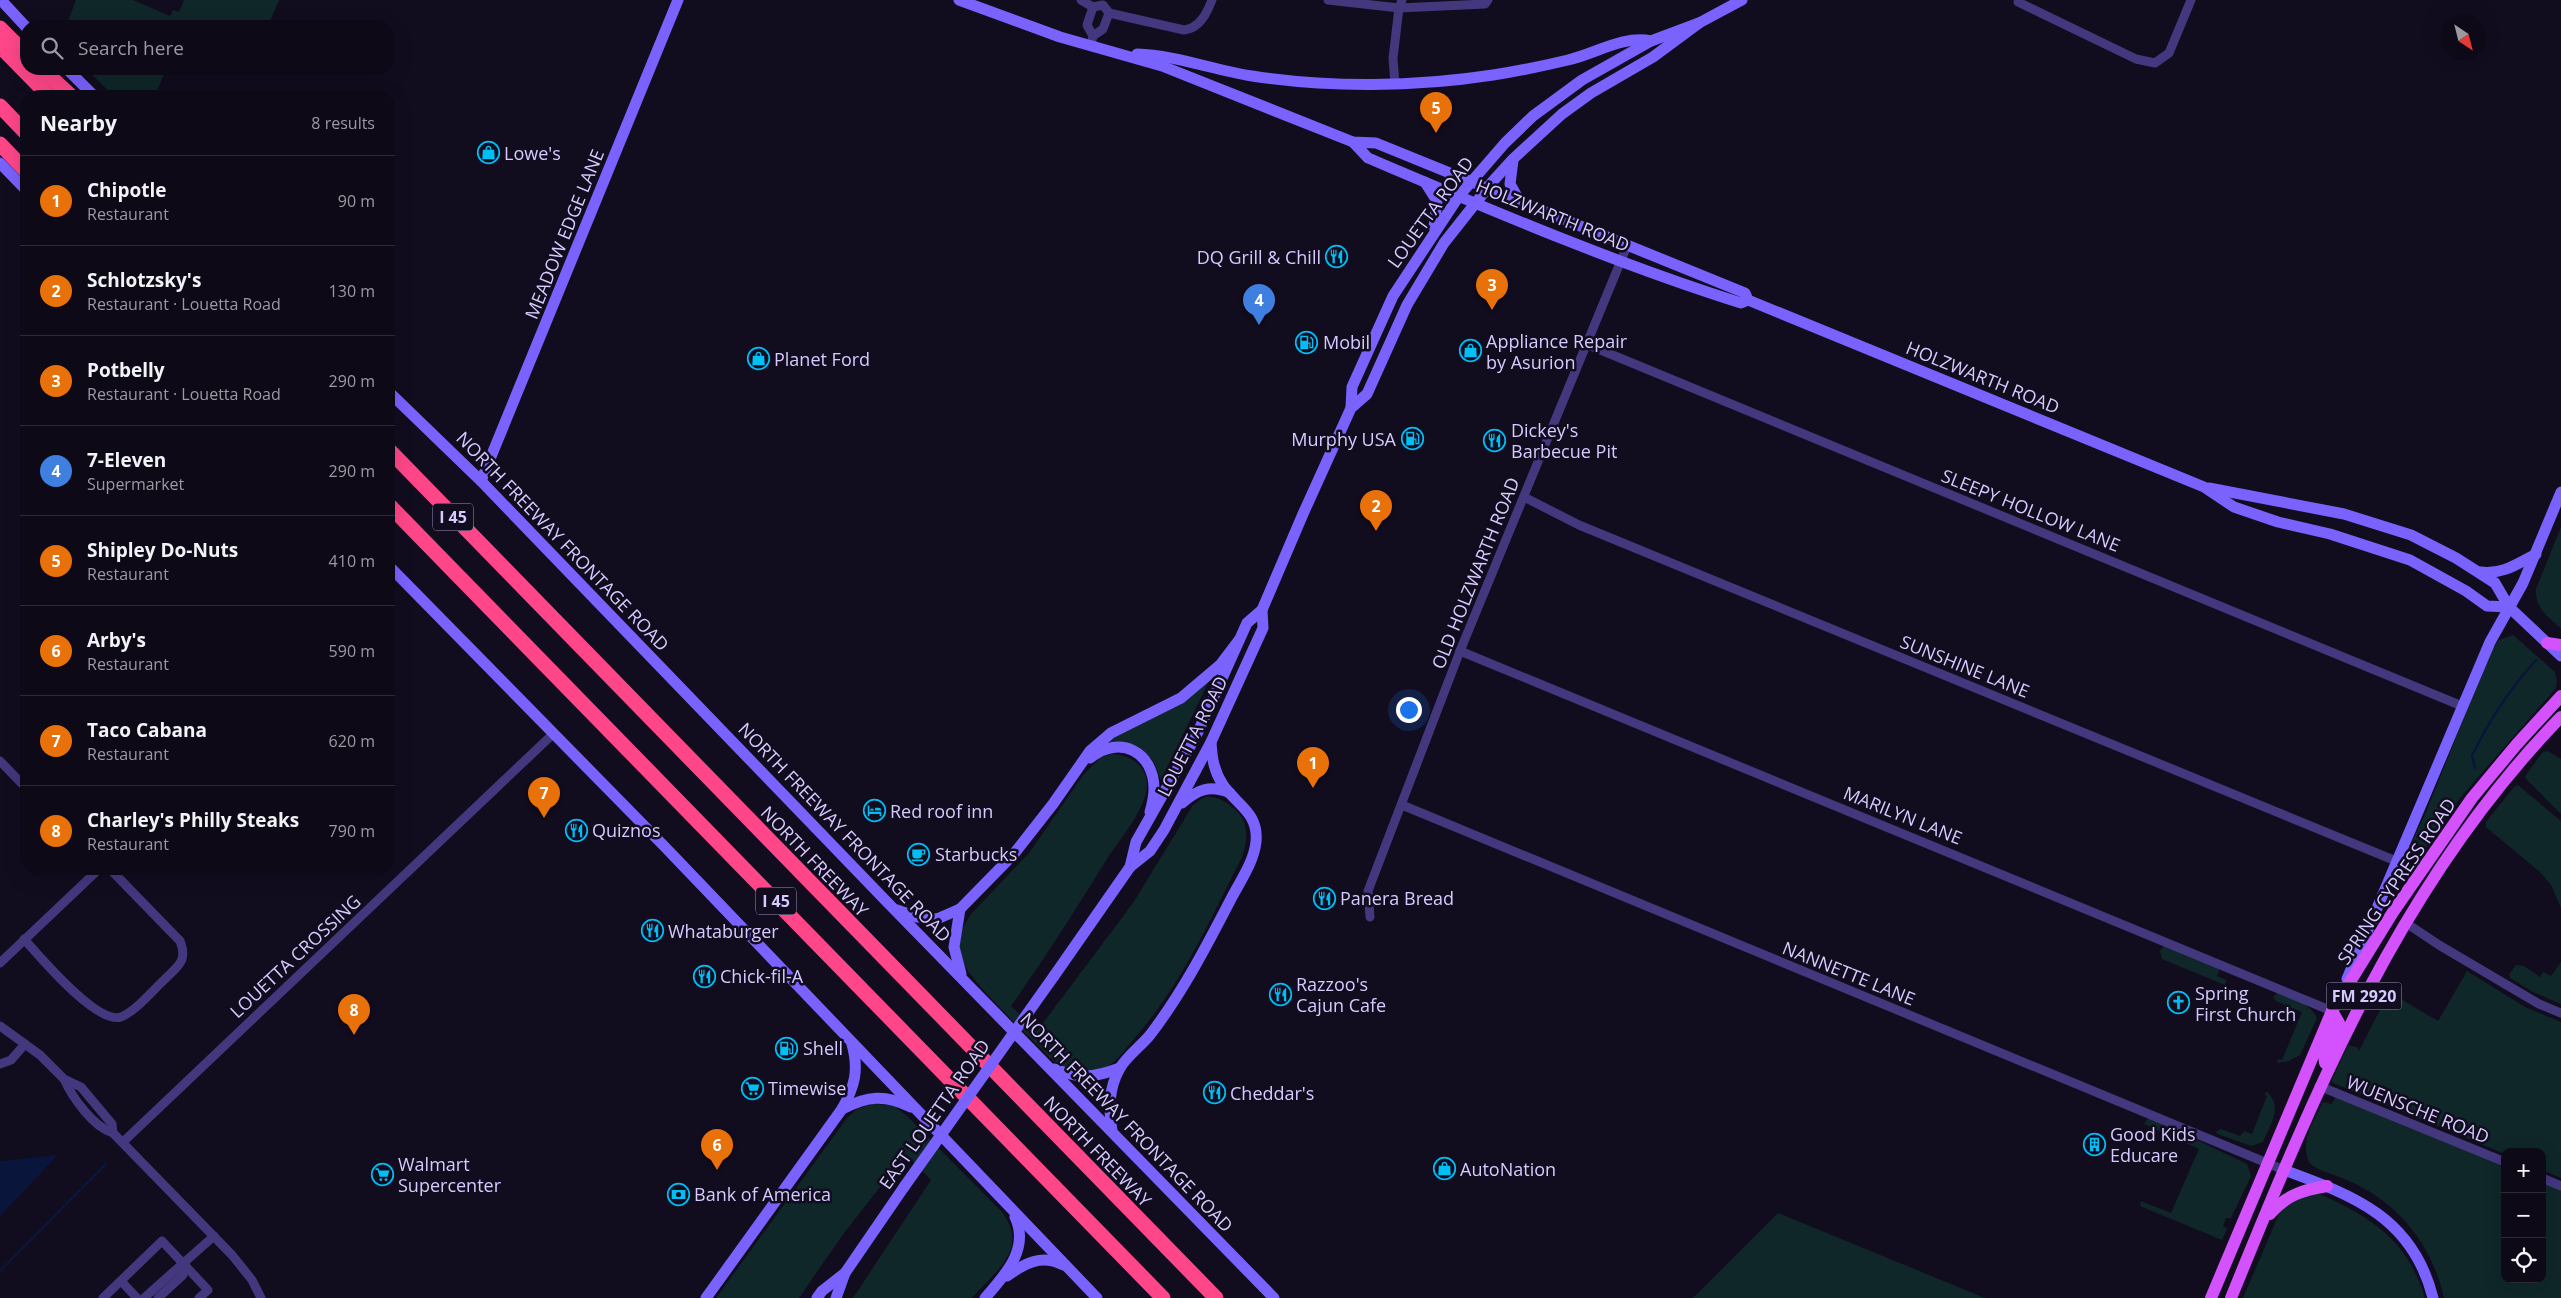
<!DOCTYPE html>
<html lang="en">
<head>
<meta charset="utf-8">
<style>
  :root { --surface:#0e0917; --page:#1c1724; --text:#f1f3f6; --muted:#9b9aa1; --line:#2e2a36; --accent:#0b8043 }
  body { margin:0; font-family:"Open Sans",sans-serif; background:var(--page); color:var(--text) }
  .controls { position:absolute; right:15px; bottom:15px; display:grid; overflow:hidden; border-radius:10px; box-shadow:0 5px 20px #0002 }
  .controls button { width:45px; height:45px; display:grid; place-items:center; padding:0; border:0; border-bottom:1px solid var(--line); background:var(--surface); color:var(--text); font:25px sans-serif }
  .compass { position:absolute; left:2441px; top:15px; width:45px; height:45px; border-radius:50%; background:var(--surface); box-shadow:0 5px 20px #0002; rotate:145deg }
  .you { position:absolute; left:1408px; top:709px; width:18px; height:18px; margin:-12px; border:4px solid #fff; border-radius:50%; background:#1a73e8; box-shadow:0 0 0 8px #1a73e833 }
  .badge { display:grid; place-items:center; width:32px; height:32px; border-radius:50%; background:var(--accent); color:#fff; font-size:16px; font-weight:700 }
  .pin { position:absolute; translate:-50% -41px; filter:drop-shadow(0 1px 2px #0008) }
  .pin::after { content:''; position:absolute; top:26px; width:18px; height:15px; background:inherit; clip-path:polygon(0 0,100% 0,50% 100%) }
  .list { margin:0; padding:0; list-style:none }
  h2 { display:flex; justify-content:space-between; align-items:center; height:65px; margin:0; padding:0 20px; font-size:21px }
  h2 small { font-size:16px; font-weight:400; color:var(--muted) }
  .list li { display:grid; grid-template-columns:32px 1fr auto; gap:15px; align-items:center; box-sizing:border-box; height:90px; padding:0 20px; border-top:1px solid var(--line) }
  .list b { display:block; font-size:19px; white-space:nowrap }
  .list p { margin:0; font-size:16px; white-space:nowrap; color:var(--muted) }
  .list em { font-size:16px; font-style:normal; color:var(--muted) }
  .icon { flex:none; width:28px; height:28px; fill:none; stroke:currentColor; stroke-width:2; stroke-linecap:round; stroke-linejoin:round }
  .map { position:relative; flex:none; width:2561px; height:1298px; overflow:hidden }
  .search { position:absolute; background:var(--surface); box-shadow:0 5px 20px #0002; left:20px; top:20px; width:375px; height:55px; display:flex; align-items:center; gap:12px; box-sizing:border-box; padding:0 18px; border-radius:20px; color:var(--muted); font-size:19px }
  .panel { position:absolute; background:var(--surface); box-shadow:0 5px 20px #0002; left:20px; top:90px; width:375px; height:785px; border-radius:20px }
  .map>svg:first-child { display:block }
</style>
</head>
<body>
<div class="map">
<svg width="2561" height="1298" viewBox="0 0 2561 1298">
  <rect width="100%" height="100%" fill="#120c1f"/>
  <g fill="#0f2729">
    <polygon points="76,0 133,0 170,16 173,10 179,12 184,0 279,0 268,26 66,26"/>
    <polygon points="86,69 166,69 155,96 114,96"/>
    <path d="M2561 527V628C2547 616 2535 608 2536 589Z"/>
    <polygon points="2513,635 2555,672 2557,681 2556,688 2460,798 2418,859 2406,854 2426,812 2491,651 2499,640"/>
    <path d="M1210 679 1161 780C1158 774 1157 767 1153 761 1143 746 1123 739 1105 743Z"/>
    <polygon points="2548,751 2561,759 2561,814 2527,780 2525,776 2543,752"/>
    <path d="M1112 754C1134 755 1151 769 1146 793 1140 816 1120 839 1107 859 1076 909 1045 958 1011 1006L1037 1031 1133 903 1193 805C1198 802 1201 798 1206 797 1219 795 1240 810 1244 822 1248 834 1246 845 1242 857 1210 920 1181 986 1133 1040 1125 1050 1115 1064 1103 1069 1084 1078 1065 1070 1050 1058 1030 1036 969 982 960 957 955 942 963 926 971 914L1029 853 1084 774 1100 758Z"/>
    <polygon points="2518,785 2561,821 2561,908 2551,885 2541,873 2486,827 2486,822 2514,787"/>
    <polygon points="2164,945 2220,968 2217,976 2226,980 2225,985 2162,959 2160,951"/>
    <polygon points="2561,962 2561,1004 2533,992 2510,978 2509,974 2516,965 2524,966 2540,977 2543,972 2551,976"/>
    <polygon points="2467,971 2525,1007 2561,1022 2561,1178 2542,1170 2542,1152 2505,1152 2505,1154 2331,1082 2348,1045 2357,1047 2359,1051 2389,992 2438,1021"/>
    <path d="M2278 992C2292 998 2310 1003 2317 1018L2300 1055 2289 1061 2277 1063 2278 1059 2282 1060 2302 1012 2276 1001 2273 997Z"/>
    <path d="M2266 1091C2284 1106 2270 1125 2263 1142L2251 1146 2218 1134 2216 1132 2221 1129 2240 1136 2244 1131 2252 1134 2267 1096 2265 1095Z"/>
    <path d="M2336 1095 2505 1166V1279H2542V1182L2561 1190V1298H2444C2432 1244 2398 1202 2347 1180 2339 1176 2312 1169 2309 1162 2300 1140 2313 1123 2323 1102L2332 1104Z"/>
    <path d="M872 1104 893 1105 907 1116 1002 1212C1030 1250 995 1271 972 1298H853L931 1180 906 1154 844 1233 799 1298H716L847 1118 857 1109Z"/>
    <polygon points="2149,1117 2247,1164 2251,1176 2231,1218 2226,1218 2223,1226 2227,1229 2222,1240 2140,1206 2141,1201 2171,1213 2199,1149 2144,1124"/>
    <path d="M2317 1193C2370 1216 2408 1240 2425 1298H2243L2282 1207 2289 1200Z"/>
    <polygon points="1778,1213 1985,1298 1693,1298"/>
  </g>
  <polygon fill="#09153b" points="58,1155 0,1216 0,1161"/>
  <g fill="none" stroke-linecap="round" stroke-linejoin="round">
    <g stroke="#09153b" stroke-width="2.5">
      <path d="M2475 768 2472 756C2489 720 2510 689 2536 660"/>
      <polyline points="0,1271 106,1164"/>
    </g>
    <g stroke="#43377e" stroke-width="9">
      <polyline points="1081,0 1093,7"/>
      <polyline points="1328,0 1399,8 1393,58 1395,84"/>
      <polyline points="1402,0 1399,8 1485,4 1488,0"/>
      <polyline points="2019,0 2018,2 2136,59 2155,63 2169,53 2191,0"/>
      <path d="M1109 13 1184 30C1200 28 1207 13 1212 0"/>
      <polyline points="1091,45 1093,36 1103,29 1109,13 1103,5 1093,7 1087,25 1093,36"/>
      <polyline points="1586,344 2462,706"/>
      <polyline points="1524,497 1579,525 2396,861"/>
      <polyline points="1460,651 2332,1011"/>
      <polyline points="0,761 26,788"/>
      <polyline points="1402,805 2284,1170"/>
      <polyline points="1370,917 1368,891 1460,651 1627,246"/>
      <polyline points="2406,923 2439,945 2539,1004 2561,1013"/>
      <path d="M24 939C40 957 97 1025 121 1017 137 1010 152 991 165 979 178 966 188 961 180 941L110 869"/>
      <polyline points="0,963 99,869"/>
      <polyline points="0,1026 40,1055 64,1079 81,1087 112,1124 113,1133"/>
      <polyline points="0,1064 11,1060 25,1044"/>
      <path d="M64 1079C72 1097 93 1127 113 1133L232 1255 252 1280 261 1298"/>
      <polyline points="2319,1086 2505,1162"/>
      <polyline points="123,1142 554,733"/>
      <polyline points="2542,1178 2561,1186"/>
      <polyline points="121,1281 137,1298"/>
      <polyline points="103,1298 162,1241 208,1290 199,1298"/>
      <polyline points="144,1298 214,1236"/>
      <polyline points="158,1298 183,1275 185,1264"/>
    </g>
    <g stroke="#7962fe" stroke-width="11">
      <polyline points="1,0 26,27"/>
      <polyline points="959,0 1060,37 1162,66 1353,142 1376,143 1745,293 1748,300 2204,487 2234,507 2278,522 2330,534 2410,560 2466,591 2487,606 2509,607"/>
      <path d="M1137 54C1175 55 1213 70 1252 76 1330 88 1415 87 1493 75 1518 71 1543 66 1568 60 1595 54 1623 35 1651 41"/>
      <polyline points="67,69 94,96"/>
      <path d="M1353 142 1368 158C1491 210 1614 263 1741 303L1748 300"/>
      <polyline points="1513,160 1510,184 1520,202"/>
      <polyline points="0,163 26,190"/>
      <polyline points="1425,182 1437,201 1434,227"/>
      <polyline points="389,392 481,481 888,903 1274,1298"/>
      <polyline points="1351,408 1352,387 1393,296 1459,196 1505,143 1533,116 1582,80 1651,41 1699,23 1742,0"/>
      <polyline points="481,481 678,0"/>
      <polyline points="2209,488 2344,514 2411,535 2456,558 2495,583 2509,607 2561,656"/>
      <polyline points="389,566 665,847 1097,1298"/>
      <path d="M2480 572C2502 575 2517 564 2536 554"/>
      <path d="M1090 758C1120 734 1154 752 1154 789 1154 797 1152 805 1150 812"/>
      <path d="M1182 803C1197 790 1210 784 1230 793"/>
      <polyline points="1130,867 1136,842 1197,734 1247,623 1262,610"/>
      <polyline points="960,909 954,947 961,974"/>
      <polyline points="897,910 917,917 937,919 960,909 1013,855 1053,804 1090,751 1111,733 1181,698 1220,665 1239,640"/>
      <polyline points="1054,976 1130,867 1150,851 1164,830 1211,742 1263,628 1262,610 1303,514 1351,408 1367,394 1407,305 1444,243 1493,181 1513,159 1562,114 1591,93 1653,57 1699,23"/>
      <polyline points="2347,979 2490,642 2523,583 2561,492"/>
      <path d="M1054 1069C1082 1079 1093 1078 1120 1068"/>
      <path d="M842 1109C868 1096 884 1094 911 1107"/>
      <path d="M1112 1131C1109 1109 1108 1089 1120 1068 1127 1056 1141 1046 1150 1035 1183 992 1207 945 1232 897 1241 880 1254 861 1256 842 1259 813 1237 805 1223 785 1214 771 1212 759 1211 742"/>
      <path d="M2284 1170C2355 1196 2413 1218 2433 1298"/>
      <path d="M1007 1276C1025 1263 1042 1254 1063 1265"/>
      <path d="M706 1298 842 1109C855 1086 859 1070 852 1044"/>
      <polyline points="817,1298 822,1291 845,1273"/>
      <polyline points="836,1298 845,1273 904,1187"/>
      <path d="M985 1298C1005 1275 1030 1249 1015 1217"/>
    </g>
    <g stroke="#d352fe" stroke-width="12">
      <polyline points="2547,643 2561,645"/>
      <polyline points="2325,1063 2324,1056 2339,1023 2332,1011"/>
      <path d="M2270 1214C2286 1195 2303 1190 2327 1186"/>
      <polyline points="2211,1298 2332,1011 2393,912 2472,798 2517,744 2561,696"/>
      <path d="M2231 1298C2316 1089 2401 881 2561 717"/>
    </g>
    <g stroke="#fe4688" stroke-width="15">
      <polyline points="0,28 26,54"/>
      <polyline points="0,46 49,96"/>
      <polyline points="42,69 71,96"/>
      <polyline points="0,106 26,133"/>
      <polyline points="0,144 26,171"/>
      <polyline points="389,450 1216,1298"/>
      <polyline points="389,505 1163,1298"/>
    </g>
    <polyline stroke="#7962fe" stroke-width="11" points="904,1187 1054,976"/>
  </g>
  <defs>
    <symbol id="shop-ring" viewBox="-11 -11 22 22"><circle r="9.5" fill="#120c1f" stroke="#01bef4" stroke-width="1.5"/><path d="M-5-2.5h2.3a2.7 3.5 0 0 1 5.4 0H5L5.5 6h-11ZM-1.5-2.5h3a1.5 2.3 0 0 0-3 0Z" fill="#01bef4"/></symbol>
    <symbol id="restaurant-ring" viewBox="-11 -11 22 22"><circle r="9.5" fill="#120c1f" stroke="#01bef4" stroke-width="1.5"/><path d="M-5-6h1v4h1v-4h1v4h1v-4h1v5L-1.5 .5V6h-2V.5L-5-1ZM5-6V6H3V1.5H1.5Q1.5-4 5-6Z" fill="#01bef4"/></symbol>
    <symbol id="fuel-ring" viewBox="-11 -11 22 22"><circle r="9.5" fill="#120c1f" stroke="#01bef4" stroke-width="1.5"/><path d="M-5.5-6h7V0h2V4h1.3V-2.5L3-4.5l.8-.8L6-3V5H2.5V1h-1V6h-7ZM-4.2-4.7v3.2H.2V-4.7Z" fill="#01bef4"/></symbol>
    <symbol id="hotel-ring" viewBox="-11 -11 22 22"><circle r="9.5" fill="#120c1f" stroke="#01bef4" stroke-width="1.5"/><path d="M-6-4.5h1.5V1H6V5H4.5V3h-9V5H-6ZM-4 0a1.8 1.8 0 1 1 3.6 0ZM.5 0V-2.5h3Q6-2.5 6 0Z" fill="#01bef4"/></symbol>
    <symbol id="cafe-ring" viewBox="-11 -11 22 22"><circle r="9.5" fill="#120c1f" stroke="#01bef4" stroke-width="1.5"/><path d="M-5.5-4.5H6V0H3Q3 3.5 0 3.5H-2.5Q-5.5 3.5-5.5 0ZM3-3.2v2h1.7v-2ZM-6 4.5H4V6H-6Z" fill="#01bef4"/></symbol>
    <symbol id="church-ring" viewBox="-11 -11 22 22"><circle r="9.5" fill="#120c1f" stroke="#01bef4" stroke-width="1.5"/><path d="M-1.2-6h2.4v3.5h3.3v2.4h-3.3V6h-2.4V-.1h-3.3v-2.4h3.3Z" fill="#01bef4"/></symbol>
    <symbol id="supermarket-ring" viewBox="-11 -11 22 22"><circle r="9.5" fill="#120c1f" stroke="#01bef4" stroke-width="1.5"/><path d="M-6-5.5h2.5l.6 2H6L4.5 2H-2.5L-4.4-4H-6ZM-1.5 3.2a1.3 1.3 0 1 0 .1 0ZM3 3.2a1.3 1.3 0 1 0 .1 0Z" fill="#01bef4"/></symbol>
    <symbol id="building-ring" viewBox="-11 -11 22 22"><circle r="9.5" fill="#120c1f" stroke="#01bef4" stroke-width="1.5"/><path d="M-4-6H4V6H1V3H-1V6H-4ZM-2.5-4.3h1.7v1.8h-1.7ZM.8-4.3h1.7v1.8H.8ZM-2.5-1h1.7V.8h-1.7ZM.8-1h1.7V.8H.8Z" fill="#01bef4"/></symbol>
    <symbol id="bank-ring" viewBox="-11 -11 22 22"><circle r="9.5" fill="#120c1f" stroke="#01bef4" stroke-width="1.5"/><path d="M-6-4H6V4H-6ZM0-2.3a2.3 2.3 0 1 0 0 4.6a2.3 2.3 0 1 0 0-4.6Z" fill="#01bef4"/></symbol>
  </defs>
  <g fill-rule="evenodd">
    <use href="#shop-ring" x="476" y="140" width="25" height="25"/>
    <use href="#restaurant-ring" x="1324" y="244" width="25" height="25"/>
    <use href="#fuel-ring" x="1294" y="330" width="25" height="25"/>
    <use href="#shop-ring" x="1458" y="338" width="25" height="25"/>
    <use href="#shop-ring" x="746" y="346" width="25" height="25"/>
    <use href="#fuel-ring" x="1400" y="426" width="25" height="25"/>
    <use href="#restaurant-ring" x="1482" y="428" width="25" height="25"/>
    <use href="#hotel-ring" x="862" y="798" width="25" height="25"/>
    <use href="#restaurant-ring" x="564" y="818" width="25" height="25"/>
    <use href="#cafe-ring" x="906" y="842" width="25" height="25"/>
    <use href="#restaurant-ring" x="1312" y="886" width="25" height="25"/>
    <use href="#restaurant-ring" x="640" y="918" width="25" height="25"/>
    <use href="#restaurant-ring" x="692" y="964" width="25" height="25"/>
    <use href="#restaurant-ring" x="1268" y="982" width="25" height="25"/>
    <use href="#church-ring" x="2166" y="990" width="25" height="25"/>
    <use href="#fuel-ring" x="774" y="1036" width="25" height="25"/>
    <use href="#supermarket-ring" x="740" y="1076" width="25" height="25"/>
    <use href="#restaurant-ring" x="1202" y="1080" width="25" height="25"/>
    <use href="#building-ring" x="2082" y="1132" width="25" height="25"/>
    <use href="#shop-ring" x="1432" y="1156" width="25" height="25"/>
    <use href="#supermarket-ring" x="370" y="1162" width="25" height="25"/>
    <use href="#bank-ring" x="666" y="1182" width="25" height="25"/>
  </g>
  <g text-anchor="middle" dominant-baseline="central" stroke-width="5" stroke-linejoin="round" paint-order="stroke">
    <g fill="#120c1f" stroke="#9c91bc" stroke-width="1">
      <rect x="433" y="503.5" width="40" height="27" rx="4"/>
      <rect x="756" y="887.5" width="40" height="27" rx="4"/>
      <rect x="2326.5" y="982.5" width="75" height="27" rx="4"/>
    </g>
    <g font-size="16" font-weight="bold" fill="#d7caff">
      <text x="453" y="517">I 45</text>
      <text x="776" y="901">I 45</text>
      <text x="2364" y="996">FM 2920</text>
    </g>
    <g font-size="18" fill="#d7caff" stroke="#120c1f" text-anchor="start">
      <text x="504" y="153">Lowe's</text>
      <text x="1321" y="257" text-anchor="end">DQ Grill &amp; Chill</text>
      <text x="1486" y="341">Appliance Repair<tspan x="1486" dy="21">by Asurion</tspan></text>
      <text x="1323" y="342">Mobil</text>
      <text x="774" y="359">Planet Ford</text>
      <text x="1511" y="430">Dickey's<tspan x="1511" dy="21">Barbecue Pit</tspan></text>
      <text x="1396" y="439" text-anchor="end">Murphy USA</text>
      <text x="890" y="811">Red roof inn</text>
      <text x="592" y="830">Quiznos</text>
      <text x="935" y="854">Starbucks</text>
      <text x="1340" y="898">Panera Bread</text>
      <text x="668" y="931">Whataburger</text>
      <text x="720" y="976">Chick-fil-A</text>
      <text x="1296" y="984">Razzoo's<tspan x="1296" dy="21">Cajun Cafe</tspan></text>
      <text x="2195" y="993">Spring<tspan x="2195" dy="21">First Church</tspan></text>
      <text x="803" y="1048">Shell</text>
      <text x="768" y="1088">Timewise</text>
      <text x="1230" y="1093">Cheddar's</text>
      <text x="2110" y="1134">Good Kids<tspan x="2110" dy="21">Educare</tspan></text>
      <text x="398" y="1164">Walmart<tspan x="398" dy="21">Supercenter</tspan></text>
      <text x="1460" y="1169">AutoNation</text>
      <text x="694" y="1194">Bank of America</text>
    </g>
    <g font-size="18" fill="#d7caff" stroke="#120c1f">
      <text transform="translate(1430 212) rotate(-54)">LOUETTA ROAD</text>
      <text transform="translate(1553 215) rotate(22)">HOLZWARTH ROAD</text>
      <text transform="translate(564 234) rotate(-68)">MEADOW EDGE LANE</text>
      <text transform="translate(1983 377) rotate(22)">HOLZWARTH ROAD</text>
      <text transform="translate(2031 510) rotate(22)">SLEEPY HOLLOW LANE</text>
      <text transform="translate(563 541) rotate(46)">NORTH FREEWAY FRONTAGE ROAD</text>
      <text transform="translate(1475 573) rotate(-68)">OLD HOLZWARTH ROAD</text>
      <text transform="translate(1965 666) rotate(22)">SUNSHINE LANE</text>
      <text transform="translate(1192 736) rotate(-63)">LOUETTA ROAD</text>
      <text transform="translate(1903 815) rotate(22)">MARILYN LANE</text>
      <text transform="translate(845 832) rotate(46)">NORTH FREEWAY FRONTAGE ROAD</text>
      <text transform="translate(815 861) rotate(46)">NORTH FREEWAY</text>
      <text transform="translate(2396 881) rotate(-56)">SPRING CYPRESS ROAD</text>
      <text transform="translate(295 956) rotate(-43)">LOUETTA CROSSING</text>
      <text transform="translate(1849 973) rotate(22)">NANNETTE LANE</text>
      <text transform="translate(2418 1109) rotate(22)">WUENSCHE ROAD</text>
      <text transform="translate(934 1114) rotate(-55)">EAST LOUETTA ROAD</text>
      <text transform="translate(1127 1122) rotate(46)">NORTH FREEWAY FRONTAGE ROAD</text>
      <text transform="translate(1098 1151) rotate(46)">NORTH FREEWAY</text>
    </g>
  </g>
</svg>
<div class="controls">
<button>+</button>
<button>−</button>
<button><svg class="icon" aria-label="locate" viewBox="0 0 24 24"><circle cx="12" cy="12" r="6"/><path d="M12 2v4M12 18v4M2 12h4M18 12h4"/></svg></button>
</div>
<svg class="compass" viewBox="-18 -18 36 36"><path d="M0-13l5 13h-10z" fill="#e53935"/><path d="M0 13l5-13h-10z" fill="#9b9aa1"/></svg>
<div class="you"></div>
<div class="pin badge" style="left:1313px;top:788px;background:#e8710a">1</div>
<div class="pin badge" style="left:1376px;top:531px;background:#e8710a">2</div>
<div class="pin badge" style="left:1492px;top:310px;background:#e8710a">3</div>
<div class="pin badge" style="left:1259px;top:325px;background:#3f7fe0">4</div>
<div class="pin badge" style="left:1436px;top:133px;background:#e8710a">5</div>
<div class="pin badge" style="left:717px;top:1170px;background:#e8710a">6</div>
<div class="pin badge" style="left:544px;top:818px;background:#e8710a">7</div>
<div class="pin badge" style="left:354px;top:1035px;background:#e8710a">8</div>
<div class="search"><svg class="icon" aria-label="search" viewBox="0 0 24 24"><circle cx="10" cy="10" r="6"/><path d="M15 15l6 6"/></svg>Search here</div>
<section class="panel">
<h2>Nearby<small>8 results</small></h2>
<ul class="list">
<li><span class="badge" style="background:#e8710a">1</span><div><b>Chipotle</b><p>Restaurant</p></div><em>90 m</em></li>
<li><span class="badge" style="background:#e8710a">2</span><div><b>Schlotzsky's</b><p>Restaurant · Louetta Road</p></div><em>130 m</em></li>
<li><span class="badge" style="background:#e8710a">3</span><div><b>Potbelly</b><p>Restaurant · Louetta Road</p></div><em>290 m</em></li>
<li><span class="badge" style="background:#3f7fe0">4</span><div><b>7-Eleven</b><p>Supermarket</p></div><em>290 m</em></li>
<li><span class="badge" style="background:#e8710a">5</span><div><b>Shipley Do-Nuts</b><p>Restaurant</p></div><em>410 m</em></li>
<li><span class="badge" style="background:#e8710a">6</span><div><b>Arby's</b><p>Restaurant</p></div><em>590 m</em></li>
<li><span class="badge" style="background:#e8710a">7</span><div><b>Taco Cabana</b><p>Restaurant</p></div><em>620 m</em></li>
<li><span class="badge" style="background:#e8710a">8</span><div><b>Charley's Philly Steaks</b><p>Restaurant</p></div><em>790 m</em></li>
</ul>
</section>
</div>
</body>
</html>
